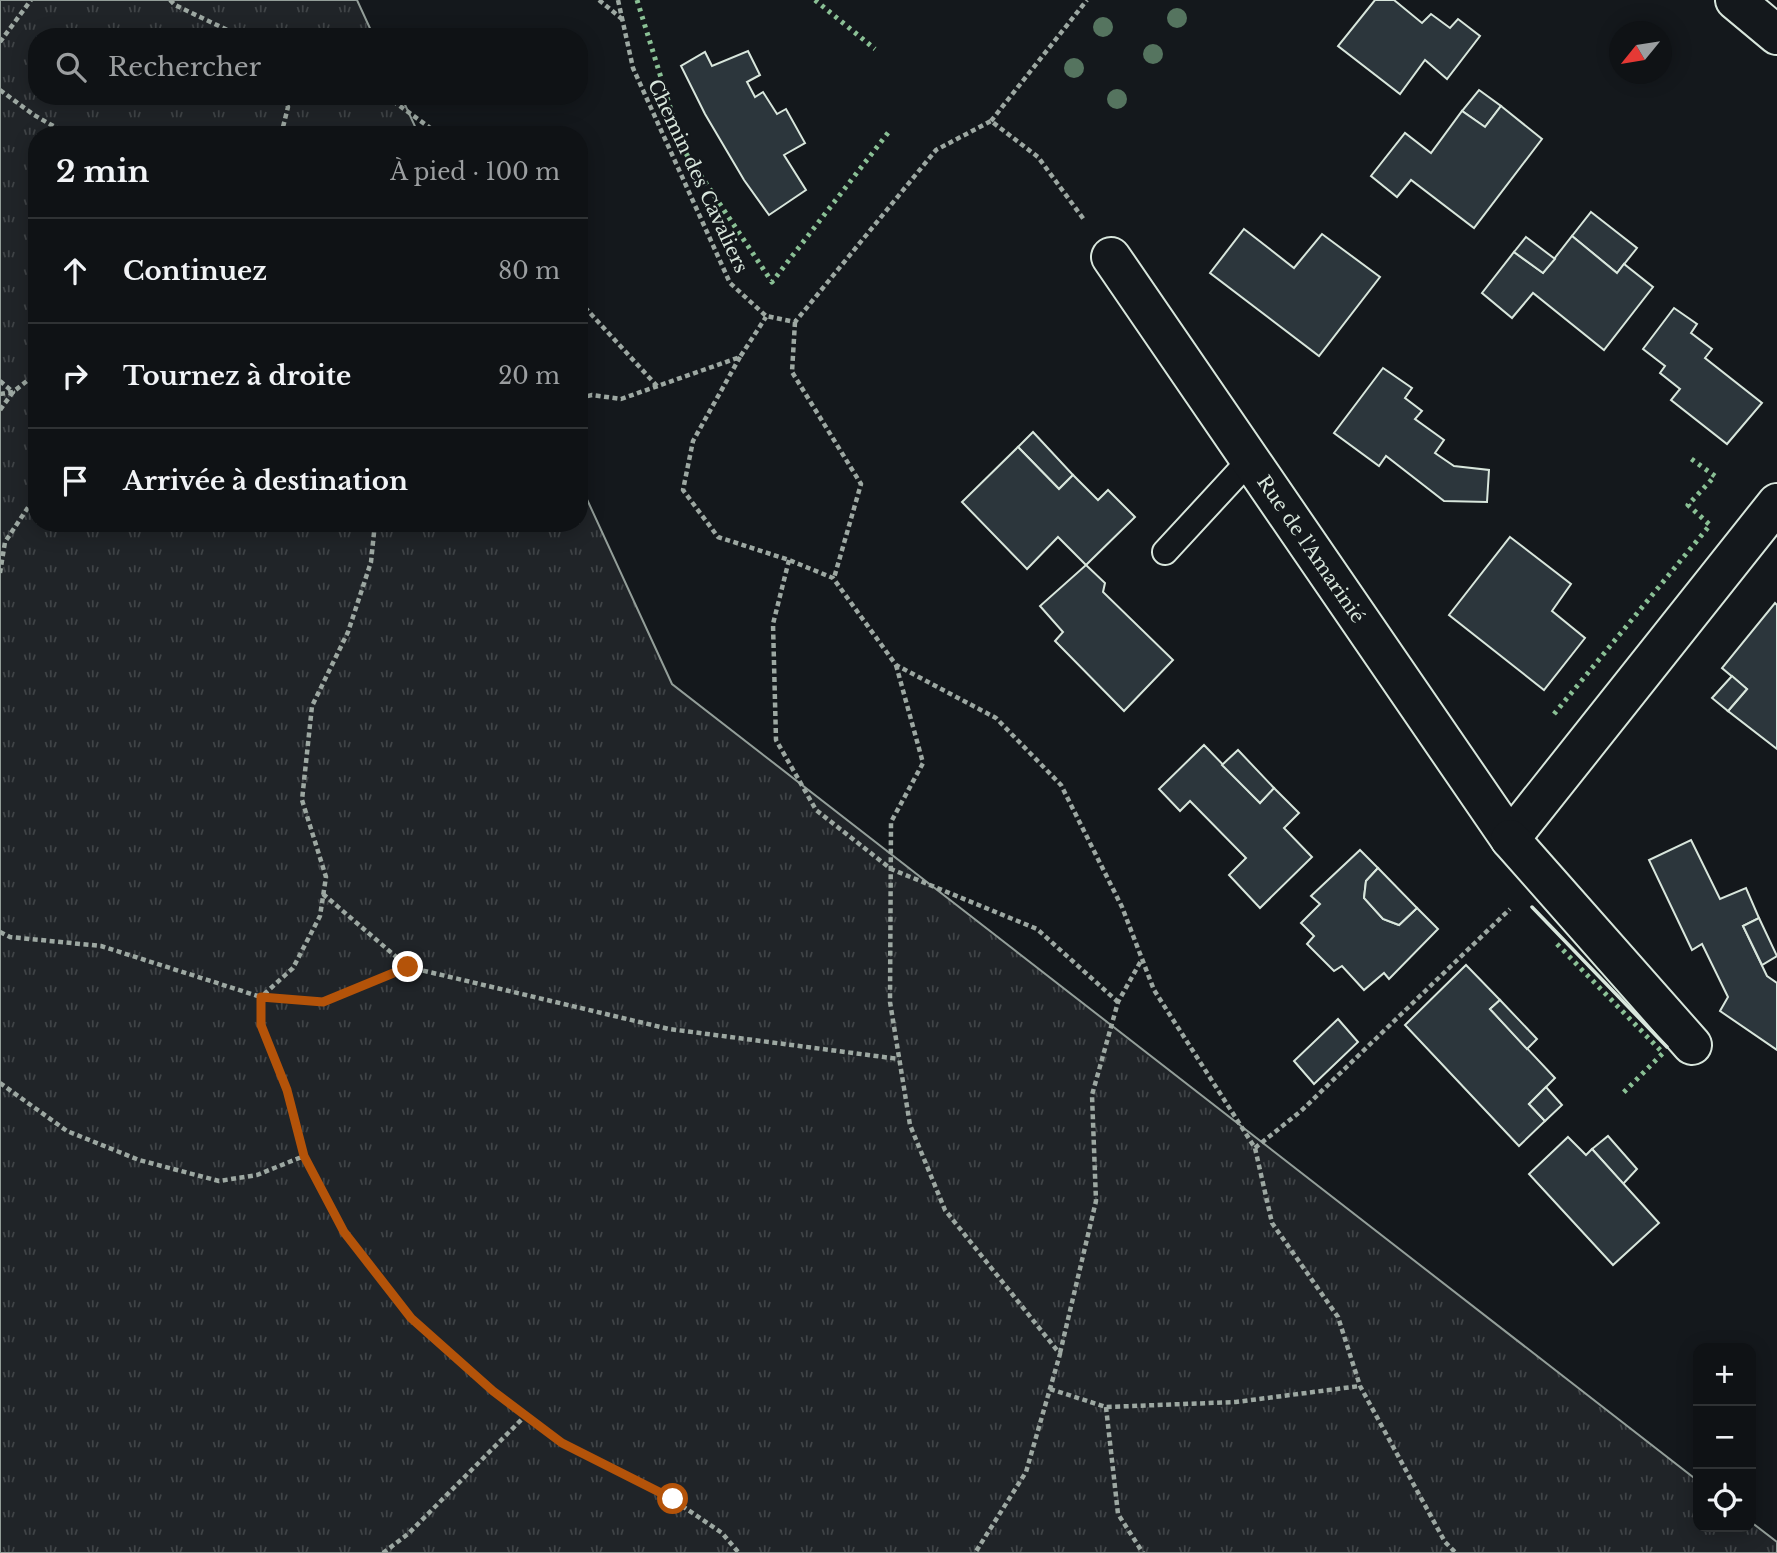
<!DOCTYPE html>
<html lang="fr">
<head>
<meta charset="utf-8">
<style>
  :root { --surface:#0f1215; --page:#1d2022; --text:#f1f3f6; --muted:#9b9ea0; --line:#2f3234 }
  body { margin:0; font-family:"Libre Baskerville",serif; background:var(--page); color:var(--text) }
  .controls { position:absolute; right:21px; bottom:21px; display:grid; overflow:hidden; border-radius:14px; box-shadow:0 4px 18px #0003 }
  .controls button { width:63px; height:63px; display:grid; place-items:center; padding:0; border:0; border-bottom:2px solid var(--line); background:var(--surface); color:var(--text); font:35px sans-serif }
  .compass { position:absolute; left:1609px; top:21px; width:63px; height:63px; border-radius:50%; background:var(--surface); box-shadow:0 4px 18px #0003; rotate:240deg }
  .stop { position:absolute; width:21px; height:21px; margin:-16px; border:5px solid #b45309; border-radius:50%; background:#fff }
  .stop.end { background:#b45309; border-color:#fff; box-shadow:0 2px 7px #0008 }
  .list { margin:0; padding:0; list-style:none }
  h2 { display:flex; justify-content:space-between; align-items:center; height:91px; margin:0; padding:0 28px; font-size:30px }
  h2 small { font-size:23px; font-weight:400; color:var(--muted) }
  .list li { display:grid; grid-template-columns:46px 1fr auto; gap:21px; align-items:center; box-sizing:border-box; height:105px; padding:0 28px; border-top:2px solid var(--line) }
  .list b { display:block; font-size:26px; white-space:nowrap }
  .list em { font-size:23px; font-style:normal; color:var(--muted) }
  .icon { flex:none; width:38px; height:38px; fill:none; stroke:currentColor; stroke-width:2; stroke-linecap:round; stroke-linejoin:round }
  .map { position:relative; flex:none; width:1777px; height:1553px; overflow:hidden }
  .search { position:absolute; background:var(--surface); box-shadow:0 4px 18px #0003; left:28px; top:28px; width:560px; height:77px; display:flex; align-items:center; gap:18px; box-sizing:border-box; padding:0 24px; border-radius:28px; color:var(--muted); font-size:26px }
  .panel { position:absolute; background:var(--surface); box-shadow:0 4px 18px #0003; left:28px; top:126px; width:560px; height:406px; border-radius:28px }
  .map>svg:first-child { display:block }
</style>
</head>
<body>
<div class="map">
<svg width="1777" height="1553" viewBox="0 0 1777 1553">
  <defs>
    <pattern id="grass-tufts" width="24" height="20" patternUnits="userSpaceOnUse" patternTransform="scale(1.75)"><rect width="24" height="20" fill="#202428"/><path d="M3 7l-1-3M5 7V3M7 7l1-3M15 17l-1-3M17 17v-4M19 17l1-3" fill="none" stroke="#404447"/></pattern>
  </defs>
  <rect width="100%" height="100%" fill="#14181c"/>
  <polygon fill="url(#grass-tufts)" stroke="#939e99" stroke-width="2" points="0,0 357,0 374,37 37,37 37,96 401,96 419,135 37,135 37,523 579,523 579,482 672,684 1698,1481 1698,1527 1751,1527 1751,1522 1777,1542 1777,1553 0,1553"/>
  <g fill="#2c363c" stroke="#d8e6dc" stroke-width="2">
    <polygon points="1375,0 1394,0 1422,23 1431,14 1450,28 1458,19 1480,36 1447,79 1425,60 1400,94 1338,46"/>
    <polygon points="748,51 760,75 747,82 755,97 763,92 777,114 786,109 805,143 784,155 806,190 769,215 744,180 705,114 681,66 705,52 712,66"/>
    <polygon points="1479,90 1501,106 1485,127 1462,111"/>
    <polygon points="1501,106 1542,139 1474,228 1411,180 1397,197 1371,176 1405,133 1431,153 1462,111 1485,127"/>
    <polygon points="1591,212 1637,248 1617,273 1572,236"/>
    <polygon points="1244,229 1294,268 1322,234 1380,277 1319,356 1210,273"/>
    <polygon points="1572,236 1617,273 1624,264 1653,287 1604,350 1533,293 1512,318 1482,293 1514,252 1543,273"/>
    <polygon points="1526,237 1555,259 1543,273 1514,252"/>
    <polygon points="1674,308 1697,324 1691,333 1712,349 1705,358 1762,403 1727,444 1671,400 1680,389 1660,373 1665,366 1643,349"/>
    <polygon points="1383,368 1412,388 1405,398 1422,411 1415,419 1444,440 1435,453 1454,466 1489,470 1487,502 1444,501 1386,456 1379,466 1334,433"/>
    <polygon points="1033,432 1073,475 1059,489 1018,447"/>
    <polygon points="1018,447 1059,489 1073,475 1098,500 1108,490 1135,517 1086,565 1058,537 1027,569 962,502"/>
    <polygon points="1510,537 1571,584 1552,611 1585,638 1544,690 1449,615"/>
    <polygon points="1086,565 1105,583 1103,592 1173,660 1124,711 1055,641 1063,632 1040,606"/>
    <polygon points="1775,603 1777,605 1777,749 1728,711 1747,689 1722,668"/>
    <polygon points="1732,676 1747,689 1728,711 1712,698"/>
    <polygon points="1204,745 1260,803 1274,788 1299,813 1284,828 1312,857 1260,908 1229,875 1246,858 1190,801 1180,811 1159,789"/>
    <polygon points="1238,750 1274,788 1260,803 1222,765"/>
    <polygon points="1691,840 1720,899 1746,888 1759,918 1743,926 1767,976 1777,983 1777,1050 1720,1011 1728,997 1702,944 1692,950 1649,860"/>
    <polygon points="1360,850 1378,868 1366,881 1364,898 1383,919 1399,925 1417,908 1438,929 1389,979 1384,973 1364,990 1342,966 1334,971 1307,944 1314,936 1301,923 1320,904 1311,896"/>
    <polygon points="1378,868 1417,908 1399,925 1383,919 1364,898 1366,881"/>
    <polygon points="1759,918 1777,956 1762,965 1743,926"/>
    <polygon points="1466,965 1500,1000 1490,1009 1555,1078 1529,1104 1545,1121 1519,1146 1405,1025"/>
    <polygon points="1500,1000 1537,1039 1527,1049 1490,1009"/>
    <polygon points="1338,1019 1358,1042 1314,1084 1294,1061"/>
    <polygon points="1546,1087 1562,1105 1545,1121 1529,1104"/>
    <polygon points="1608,1136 1637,1169 1623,1184 1592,1149"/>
    <polygon points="1568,1137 1586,1155 1592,1149 1659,1223 1613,1265 1529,1174"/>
  </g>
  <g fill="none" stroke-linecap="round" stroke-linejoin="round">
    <defs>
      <polyline id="lane" points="1165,552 1250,460"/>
      <g id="street">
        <polyline points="1735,0 1777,35"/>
        <path id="s1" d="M1111 257 1510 839 1777 503"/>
        <polyline points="1510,839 1692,1045"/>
      </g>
    </defs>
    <use href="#lane" stroke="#d8e6dc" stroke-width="28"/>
    <use href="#street" stroke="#d8e6dc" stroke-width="42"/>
    <g stroke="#9da8a2" stroke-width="4.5" stroke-dasharray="5 3.5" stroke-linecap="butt">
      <polyline points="170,0 175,5 242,37"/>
      <polyline points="599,0 622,19"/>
      <polyline points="618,0 633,68 730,283 766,316 795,322 936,150 991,121 1038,157 1085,221"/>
      <polyline points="0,42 31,0"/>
      <polyline points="0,90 34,115 69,135"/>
      <polyline points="386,96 440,135"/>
      <polyline points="991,121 1087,0"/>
      <polyline points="281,135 288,107 283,96"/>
      <polyline points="579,301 657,386"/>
      <polyline points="795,322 792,372 861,484 834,578"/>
      <polyline points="740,357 693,441 683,490 718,537 789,560 833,578 896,665 996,718 1061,785 1122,907 1154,990 1255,1148 1272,1223 1338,1317 1360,1386 1445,1542 1456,1553"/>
      <polyline points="0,381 13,392 0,410"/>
      <polyline points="0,394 13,392 37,373"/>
      <polyline points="579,398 592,395 621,399 740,357 766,317"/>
      <polyline points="789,560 773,624 776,740 816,810 891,869 1037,929 1118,1002"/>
      <polyline points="0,573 5,542 37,494"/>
      <polyline points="896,665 923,763 891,822 890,1002 910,1125 945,1210 1060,1354 1026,1472 975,1553"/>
      <polyline points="323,894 408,967 669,1029 899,1059"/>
      <polyline points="0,932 10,937 101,946 261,997 323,1002 408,967"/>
      <polyline points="0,1083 67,1131 139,1160 219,1181 257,1175 304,1156 344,1232 411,1318 493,1391 562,1443 672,1499 722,1533 739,1553"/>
      <polyline points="1255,1148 1301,1111 1510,909"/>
      <polyline points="304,1156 287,1090 262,1025 261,997 293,968 320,916 326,877 302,800 312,706 348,632 371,562 375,523"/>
      <polyline points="1060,1353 1096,1201 1092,1095 1118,1002 1142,959"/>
      <polyline points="1050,1389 1106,1407 1236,1402 1360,1386"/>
      <polyline points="1106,1407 1118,1514 1143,1553"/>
      <polyline points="383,1553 408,1534 526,1415"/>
    </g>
    <use href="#lane" stroke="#14181c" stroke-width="24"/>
    <use href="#street" stroke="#14181c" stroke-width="38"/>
    <g stroke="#8ac095" stroke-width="5" stroke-dasharray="3.5 5" stroke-linecap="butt">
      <polyline points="637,0 683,149 772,282 891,129"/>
      <polyline points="815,0 875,49"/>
      <polyline points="1554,714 1710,525 1688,505 1715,476 1690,458"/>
      <polyline points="1557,944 1663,1053 1623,1093"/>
    </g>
    <polyline stroke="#d8e6dc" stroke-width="3.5" points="1532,907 1667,1047"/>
  </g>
  <g fill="#55745f">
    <circle cx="1177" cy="18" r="10"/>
    <circle cx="1103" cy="27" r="10"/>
    <circle cx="1153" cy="54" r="10"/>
    <circle cx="1074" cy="68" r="10"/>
    <circle cx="1117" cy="99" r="10"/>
  </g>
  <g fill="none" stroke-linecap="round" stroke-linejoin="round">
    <polyline stroke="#b45309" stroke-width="9" points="408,967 323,1002 261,997 261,1025 287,1090 304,1156 344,1232 411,1318 493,1391 562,1443 673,1499"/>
  </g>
  <g text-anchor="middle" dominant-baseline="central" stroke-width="5" stroke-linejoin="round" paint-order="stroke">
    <g font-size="19" fill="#d8e6dc" stroke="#14181c">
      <text transform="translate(698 176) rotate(65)">Chemin des Cavaliers</text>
      <text stroke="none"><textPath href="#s1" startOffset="354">Rue de l'Amarinié</textPath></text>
    </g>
  </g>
</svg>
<div class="controls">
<button>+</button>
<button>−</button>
<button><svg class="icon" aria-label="locate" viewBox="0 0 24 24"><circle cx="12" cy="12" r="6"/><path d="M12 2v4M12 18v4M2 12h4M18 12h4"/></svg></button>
</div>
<svg class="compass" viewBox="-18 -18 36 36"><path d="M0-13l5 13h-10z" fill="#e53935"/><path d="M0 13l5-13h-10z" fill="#9b9ea0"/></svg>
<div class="stop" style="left:673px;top:1499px"></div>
<div class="stop end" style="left:408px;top:967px"></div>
<div class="search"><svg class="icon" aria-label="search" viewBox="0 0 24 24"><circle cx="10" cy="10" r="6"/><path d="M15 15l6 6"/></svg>Rechercher</div>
<section class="panel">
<h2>2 min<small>À pied · 100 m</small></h2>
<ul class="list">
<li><svg class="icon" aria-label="ahead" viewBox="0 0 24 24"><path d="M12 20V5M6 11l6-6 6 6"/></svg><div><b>Continuez</b></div><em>80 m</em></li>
<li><svg class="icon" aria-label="right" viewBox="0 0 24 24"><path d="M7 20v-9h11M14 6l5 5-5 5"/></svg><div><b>Tournez à droite</b></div><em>20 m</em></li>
<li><svg class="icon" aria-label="arrive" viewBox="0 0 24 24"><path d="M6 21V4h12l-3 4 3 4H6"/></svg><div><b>Arrivée à destination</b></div></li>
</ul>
</section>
</div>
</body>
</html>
